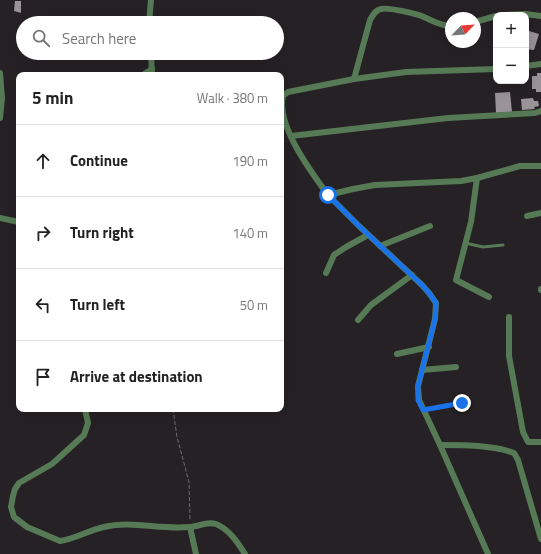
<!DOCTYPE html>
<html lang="en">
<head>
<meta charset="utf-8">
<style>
  :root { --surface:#fff; --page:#f6f6f6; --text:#222; --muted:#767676; --line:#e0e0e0 }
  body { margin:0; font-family:"Titillium Web",sans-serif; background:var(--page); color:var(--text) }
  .controls { position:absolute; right:12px; top:12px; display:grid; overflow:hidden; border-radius:8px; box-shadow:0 4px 16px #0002 }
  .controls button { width:36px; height:36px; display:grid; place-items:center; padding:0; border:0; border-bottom:1px solid var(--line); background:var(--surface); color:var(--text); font:20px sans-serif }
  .compass { position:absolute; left:445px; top:12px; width:36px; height:36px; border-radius:50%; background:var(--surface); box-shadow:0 4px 16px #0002; rotate:65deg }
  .stop { position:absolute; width:12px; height:12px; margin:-9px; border:3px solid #1a73e8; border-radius:50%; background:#fff }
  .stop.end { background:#1a73e8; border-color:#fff; box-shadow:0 1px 4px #0008 }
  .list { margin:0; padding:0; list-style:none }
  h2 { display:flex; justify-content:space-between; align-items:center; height:52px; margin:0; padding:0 16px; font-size:17px }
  h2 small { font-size:13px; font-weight:400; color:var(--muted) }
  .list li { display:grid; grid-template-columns:26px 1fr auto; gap:12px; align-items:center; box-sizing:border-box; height:72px; padding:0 16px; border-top:1px solid var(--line) }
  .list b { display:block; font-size:15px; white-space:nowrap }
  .list em { font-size:13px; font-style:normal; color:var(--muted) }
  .icon { flex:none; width:22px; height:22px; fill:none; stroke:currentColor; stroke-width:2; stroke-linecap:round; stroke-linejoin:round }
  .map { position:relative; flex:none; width:541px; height:554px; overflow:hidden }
  .search { position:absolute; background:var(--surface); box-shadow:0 4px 16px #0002; left:16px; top:16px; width:268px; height:44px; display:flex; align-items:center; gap:10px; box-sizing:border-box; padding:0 14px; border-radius:22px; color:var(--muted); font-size:15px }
  .panel { position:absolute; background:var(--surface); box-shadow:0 4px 16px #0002; left:16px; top:72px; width:268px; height:340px; border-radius:8px }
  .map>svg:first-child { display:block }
</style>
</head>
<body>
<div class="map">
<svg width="541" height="554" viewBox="0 0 541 554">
  <rect width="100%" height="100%" fill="#262124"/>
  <g fill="#9a9397">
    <polygon points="15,1 21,1 21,13 14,11"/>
    <polygon points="529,31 539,34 534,50 526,49 526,38 527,38"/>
    <polygon points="537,73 541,73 541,92 536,92 536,89 532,89 532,76 537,76"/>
    <polygon points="510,92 512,112 496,113 495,93"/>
    <polygon points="533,98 534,101 538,101 539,106 534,107 535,109 522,110 521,99"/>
  </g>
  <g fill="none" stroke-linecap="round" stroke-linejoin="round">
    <polyline stroke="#706b6e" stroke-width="1" stroke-dasharray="4 2" stroke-linecap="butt" points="173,409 177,437 189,482 190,521"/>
    <g stroke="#577a56" stroke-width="3">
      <polyline points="465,243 483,247 503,245"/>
      <polyline points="423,410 462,403"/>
    </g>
    <g stroke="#577a56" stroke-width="6">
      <polyline points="503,15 525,14 541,16"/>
      <polyline points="475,22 496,16"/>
      <polyline points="149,23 151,0"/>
      <polyline points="151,53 152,75"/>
      <polyline points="526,66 541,64"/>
      <path d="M496 69 406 72 354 79 288 92 283 96C276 125 311 172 328 195L353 189 375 185 461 181 477 178 520 166H541"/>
      <polyline points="0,73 2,98 0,118"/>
      <polyline points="143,75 152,69"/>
      <path d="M354 79 370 20C373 15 375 10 381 9 389 7 417 14 424 17 433 21 441 26 451 26"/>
      <polyline points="291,136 448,118 535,113 541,111"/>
      <polyline points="477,178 471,222 456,280 489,297"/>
      <polyline points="328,195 359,226 422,285 429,293 436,303 435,319 418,386 419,400 440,445 488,554"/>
      <polyline points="527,216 541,213"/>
      <polyline points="0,218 19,222"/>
      <polyline points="380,246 430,226"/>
      <polyline points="326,273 334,255 346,247 368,235"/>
      <polyline points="541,290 541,289"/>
      <polyline points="509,317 509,356 523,432 528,442 541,442"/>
      <polyline points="358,320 371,305 412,275"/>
      <polyline points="397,354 429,347"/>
      <polyline points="422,370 456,367"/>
      <path d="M85 409 88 423 84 435 52 464 19 483 15 489 13 496 11 507 14 517 27 527 60 541C75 539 89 530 104 527 132 520 160 530 189 527 198 527 206 521 216 524 229 529 238 543 245 554"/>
      <path d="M440 445C462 445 493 445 514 453L518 460 541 539"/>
      <polyline points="190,527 196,554"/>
    </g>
  </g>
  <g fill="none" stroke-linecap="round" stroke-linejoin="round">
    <polyline stroke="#1a73e8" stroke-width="5" points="328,195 359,226 422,285 429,293 436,303 435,319 418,386 418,400 423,410 462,403"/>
  </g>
</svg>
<div class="controls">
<button>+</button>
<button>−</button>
</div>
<svg class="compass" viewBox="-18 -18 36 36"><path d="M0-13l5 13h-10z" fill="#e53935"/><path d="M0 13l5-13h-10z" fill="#767676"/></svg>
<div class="stop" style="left:328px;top:195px"></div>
<div class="stop end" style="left:462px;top:403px"></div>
<div class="search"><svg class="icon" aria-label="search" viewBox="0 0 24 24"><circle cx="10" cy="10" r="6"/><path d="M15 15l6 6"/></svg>Search here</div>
<section class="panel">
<h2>5 min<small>Walk · 380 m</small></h2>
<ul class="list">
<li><svg class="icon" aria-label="ahead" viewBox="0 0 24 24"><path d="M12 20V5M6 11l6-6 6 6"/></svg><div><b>Continue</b></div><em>190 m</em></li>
<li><svg class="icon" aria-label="right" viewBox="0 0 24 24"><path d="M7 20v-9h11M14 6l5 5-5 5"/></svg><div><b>Turn right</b></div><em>140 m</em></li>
<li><svg class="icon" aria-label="left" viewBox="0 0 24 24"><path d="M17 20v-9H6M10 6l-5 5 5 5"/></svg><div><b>Turn left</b></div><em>50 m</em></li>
<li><svg class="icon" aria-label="arrive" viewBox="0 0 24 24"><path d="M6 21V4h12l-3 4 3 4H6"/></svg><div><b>Arrive at destination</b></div></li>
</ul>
</section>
</div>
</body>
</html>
